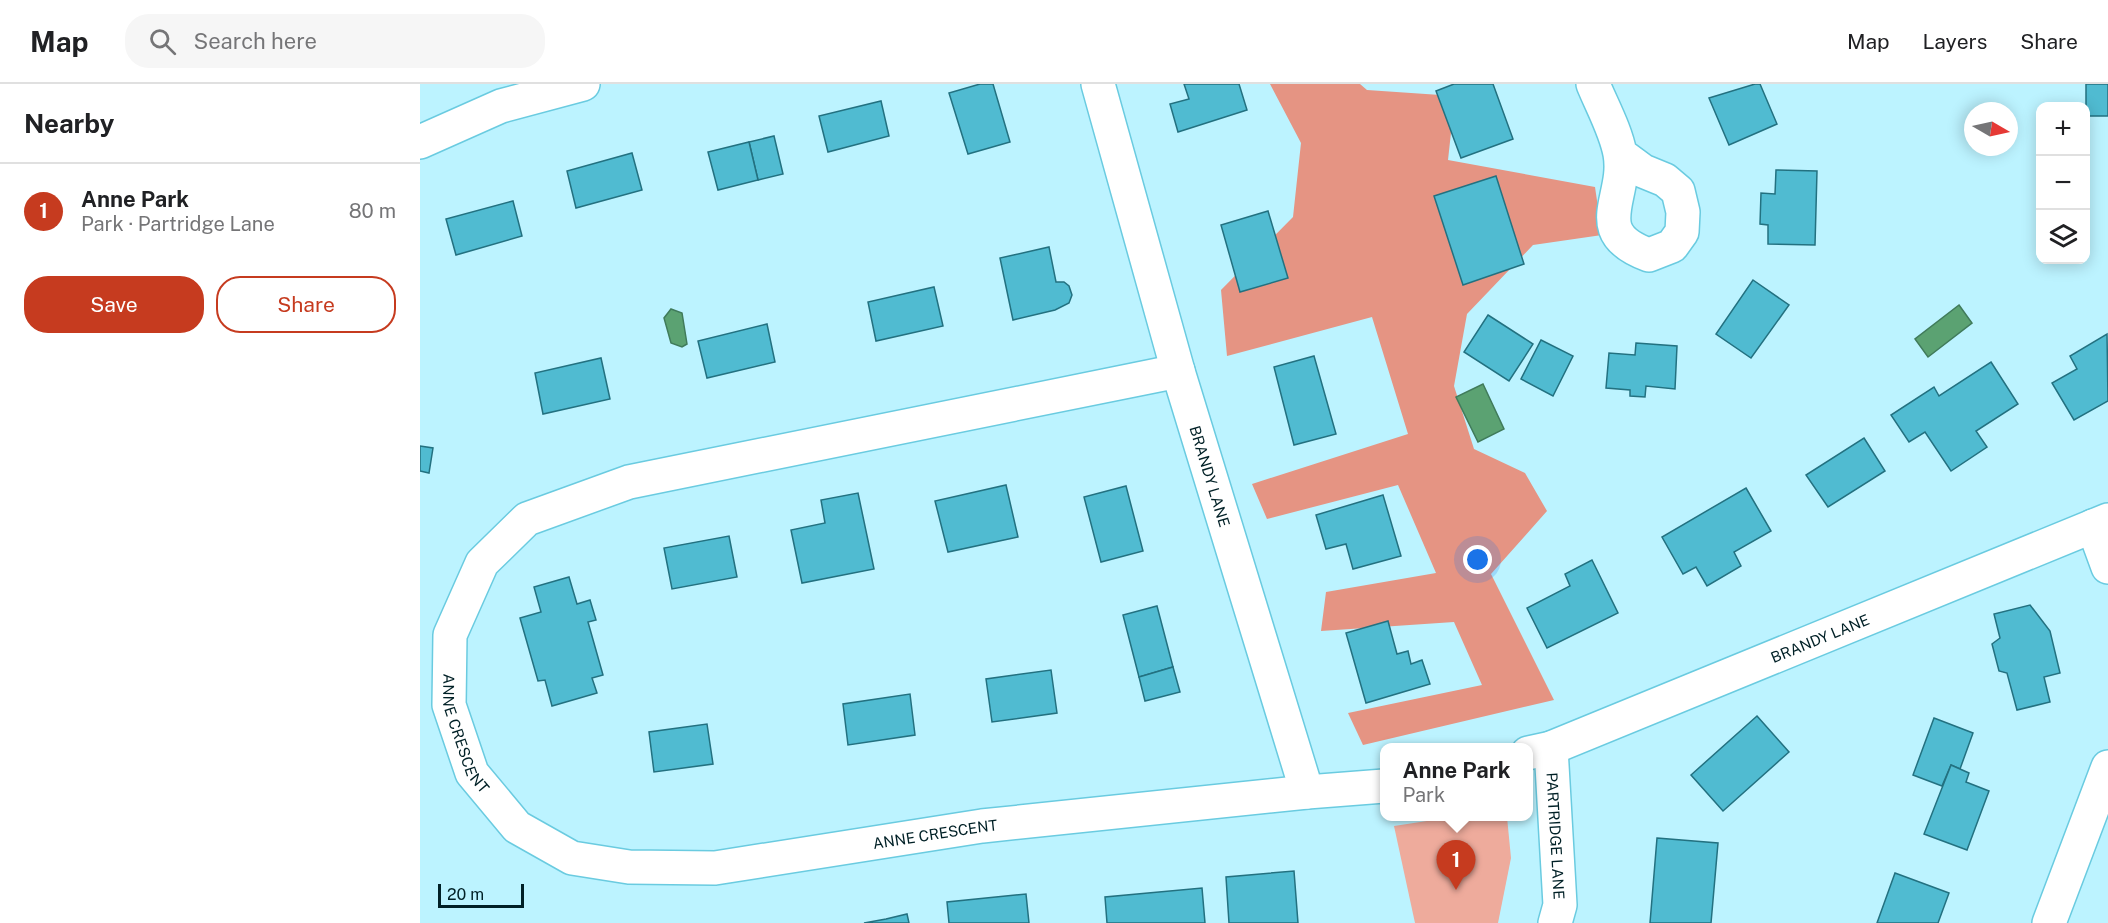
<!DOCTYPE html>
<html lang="en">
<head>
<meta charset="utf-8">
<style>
  :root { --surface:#fff; --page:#f6f6f6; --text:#202124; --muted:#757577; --line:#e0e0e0; --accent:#c63b1f }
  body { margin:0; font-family:"Public Sans",sans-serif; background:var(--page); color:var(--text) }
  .controls { position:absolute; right:18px; top:18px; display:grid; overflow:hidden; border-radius:12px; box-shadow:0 3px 15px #0003 }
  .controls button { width:54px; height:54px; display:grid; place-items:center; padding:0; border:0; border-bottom:2px solid var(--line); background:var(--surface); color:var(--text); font:30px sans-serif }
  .compass { position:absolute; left:1544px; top:18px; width:54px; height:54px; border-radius:50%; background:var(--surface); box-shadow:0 3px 15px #0003; rotate:99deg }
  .scale { position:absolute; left:18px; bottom:15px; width:86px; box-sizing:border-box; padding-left:6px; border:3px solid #002026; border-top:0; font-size:16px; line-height:21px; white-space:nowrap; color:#002026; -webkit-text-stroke:4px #bcf3ff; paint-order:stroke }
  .you { position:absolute; left:1058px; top:476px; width:21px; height:21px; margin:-15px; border:4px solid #fff; border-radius:50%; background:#1a73e8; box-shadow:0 0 0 9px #1a73e833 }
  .badge { display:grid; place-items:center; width:39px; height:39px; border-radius:50%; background:var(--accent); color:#fff; font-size:20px; font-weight:700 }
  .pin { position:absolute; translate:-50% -50px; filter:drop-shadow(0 2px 3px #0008) }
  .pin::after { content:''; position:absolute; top:32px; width:21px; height:18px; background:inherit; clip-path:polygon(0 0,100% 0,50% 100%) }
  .popup { position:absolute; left:960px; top:659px; width:153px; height:78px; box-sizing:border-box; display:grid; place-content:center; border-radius:12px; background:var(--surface); filter:drop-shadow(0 2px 4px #0005); font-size:20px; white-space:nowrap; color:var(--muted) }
  .popup b { font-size:22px; color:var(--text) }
  .popup::after { content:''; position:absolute; left:50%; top:100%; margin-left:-12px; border:12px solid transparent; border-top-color:var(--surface) }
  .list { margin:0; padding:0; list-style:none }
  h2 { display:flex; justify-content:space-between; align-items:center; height:78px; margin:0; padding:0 24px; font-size:26px }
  h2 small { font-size:20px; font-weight:400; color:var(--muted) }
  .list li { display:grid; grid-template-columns:39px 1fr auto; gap:18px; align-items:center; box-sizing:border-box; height:96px; padding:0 24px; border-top:2px solid var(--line) }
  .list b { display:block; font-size:22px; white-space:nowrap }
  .list p { margin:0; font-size:20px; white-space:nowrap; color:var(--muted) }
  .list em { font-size:20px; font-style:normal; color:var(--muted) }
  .actions { display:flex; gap:12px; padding:18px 24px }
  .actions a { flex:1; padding:14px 0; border:2px solid var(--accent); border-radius:24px; text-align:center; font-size:21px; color:var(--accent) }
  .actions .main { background:var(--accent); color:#fff }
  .icon { flex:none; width:33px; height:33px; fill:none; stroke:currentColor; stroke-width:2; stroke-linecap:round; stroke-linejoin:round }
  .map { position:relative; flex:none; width:1688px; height:839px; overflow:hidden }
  header { display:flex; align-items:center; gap:36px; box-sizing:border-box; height:84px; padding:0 30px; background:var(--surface); border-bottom:2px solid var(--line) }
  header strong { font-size:28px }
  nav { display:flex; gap:33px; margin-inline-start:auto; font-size:21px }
  .search { width:420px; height:54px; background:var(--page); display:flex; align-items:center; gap:15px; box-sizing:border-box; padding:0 21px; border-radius:24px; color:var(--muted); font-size:22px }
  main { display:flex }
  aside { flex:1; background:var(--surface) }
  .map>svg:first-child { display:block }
</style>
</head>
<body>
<header>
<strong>Map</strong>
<div class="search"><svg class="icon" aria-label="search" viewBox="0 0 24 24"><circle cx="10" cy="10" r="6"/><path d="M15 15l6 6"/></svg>Search here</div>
<nav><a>Map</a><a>Layers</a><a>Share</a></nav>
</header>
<main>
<aside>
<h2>Nearby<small></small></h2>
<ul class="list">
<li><span class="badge">1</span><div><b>Anne Park</b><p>Park · Partridge Lane</p></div><em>80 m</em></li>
</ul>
<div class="actions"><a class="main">Save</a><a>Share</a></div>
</aside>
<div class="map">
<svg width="1688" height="839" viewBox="0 0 1688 839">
  <rect width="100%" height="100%" fill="#bcf3ff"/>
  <polygon fill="#eeab9c" points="1033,733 1087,733 1091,774 1078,839 995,839 974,742"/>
  <polygon fill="#e59483" points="850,0 940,0 947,6 1035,12 1028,76 1175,103 1182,151 1113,161 1047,230 1034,302 1054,365 1105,389 1127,427 1071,490 1134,616 943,661 928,629 1062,601 1034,538 901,547 906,508 1016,489 978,401 847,435 832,400 988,350 952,233 807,272 801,206 873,133 881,59"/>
  <g fill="#5ba272" stroke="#407b5b" stroke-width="1.5">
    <polygon points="1539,221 1552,239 1508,273 1495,255"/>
    <polygon points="251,225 262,229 267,260 262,263 251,259 244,234"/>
    <polygon points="1063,300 1084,345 1058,358 1036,313"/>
  </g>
  <g fill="#50bbd1" stroke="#237180" stroke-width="1.5">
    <polygon points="560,0 573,0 590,58 548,70 529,9"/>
    <polygon points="764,0 819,0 827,26 758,48 750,20 769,15"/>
    <polygon points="1034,0 1073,0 1093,55 1041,74 1016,7"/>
    <polygon points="1335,0 1340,0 1357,40 1309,61 1289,14"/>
    <rect x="1666" y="0" width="22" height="32"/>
    <polygon points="461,17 469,52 408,68 399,32"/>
    <polygon points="354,52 363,90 338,96 329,58"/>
    <polygon points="329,58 338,96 298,106 288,68"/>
    <polygon points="212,69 222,106 156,124 147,87"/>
    <polygon points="1356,86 1397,87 1395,161 1348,160 1348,141 1340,140 1341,109 1355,110"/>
    <polygon points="1076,92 1104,180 1043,201 1014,112"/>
    <polygon points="93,117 102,152 36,171 26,135"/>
    <polygon points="848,127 868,194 820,208 801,141"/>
    <polygon points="629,163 636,198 644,198 649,202 652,211 649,219 635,226 593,236 580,174"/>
    <polygon points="1333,196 1369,221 1331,274 1296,250"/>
    <polygon points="514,203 523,242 456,257 448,218"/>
    <polygon points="1068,231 1113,260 1089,297 1044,268"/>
    <polygon points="347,240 355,278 287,294 278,257"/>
    <polygon points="1687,250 1688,317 1654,336 1632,299 1657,285 1650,272"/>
    <polygon points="1121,256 1153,272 1133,312 1101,295"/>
    <polygon points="1216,259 1257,262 1255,305 1226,302 1225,313 1210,312 1210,306 1186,304 1189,269 1215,271"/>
    <polygon points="894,272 916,350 874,361 854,283"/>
    <polygon points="181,274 190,315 123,330 115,289"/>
    <polygon points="1571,278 1598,320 1556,347 1567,363 1531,387 1505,348 1489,358 1471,331 1514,303 1519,312"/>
    <polygon points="1444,354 1465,387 1408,423 1386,391"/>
    <polygon points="0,362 13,364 9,389 0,387"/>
    <polygon points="586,401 598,453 528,468 515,417"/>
    <polygon points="706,402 723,467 681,478 664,413"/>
    <polygon points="1326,404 1351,447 1314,468 1321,482 1287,502 1276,483 1263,490 1242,453"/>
    <polygon points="438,409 454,485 382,499 371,446 405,439 401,416"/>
    <polygon points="963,411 981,472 933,485 926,460 906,465 896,431"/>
    <polygon points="309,452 317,493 252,505 244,464"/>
    <polygon points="1172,476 1198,529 1127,564 1107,524 1150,502 1145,490"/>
    <polygon points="149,493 157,520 170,516 176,536 168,538 183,591 172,594 177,609 132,622 125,596 118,597 100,534 121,528 114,503"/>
    <polygon points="1610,521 1630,547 1640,589 1624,593 1630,618 1597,626 1587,589 1579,587 1572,560 1580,554 1574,530"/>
    <polygon points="737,522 753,583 719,593 703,531"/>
    <polygon points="968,537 977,570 988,567 991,580 1002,576 1010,600 946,619 926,549"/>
    <polygon points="753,583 760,608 725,617 719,593"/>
    <polygon points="631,586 637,629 572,638 566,595"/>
    <polygon points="490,610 495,651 428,661 423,620"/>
    <polygon points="1337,632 1369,668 1303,727 1271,691"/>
    <polygon points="1514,634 1553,649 1540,685 1531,681 1522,702 1493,691"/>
    <polygon points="287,640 293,680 234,688 229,648"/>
    <polygon points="1531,681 1549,689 1546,698 1569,707 1547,766 1504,750"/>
    <polygon points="1237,754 1298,759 1291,839 1230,839"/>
    <polygon points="874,787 878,839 809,839 806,793"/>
    <polygon points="1475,789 1529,809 1518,839 1457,839"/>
    <polygon points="782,804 785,839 687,839 685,813"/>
    <polygon points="606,810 609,839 529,839 527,818"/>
    <polygon points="487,830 489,839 444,839 466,835"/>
  </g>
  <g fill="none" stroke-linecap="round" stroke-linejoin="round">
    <defs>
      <g id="minor">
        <path id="s1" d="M678 0 758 287 887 708 964 702"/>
        <path d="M1173 0C1182 22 1196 47 1200 70 1208 114 1166 148 1229 171L1252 162 1262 148 1263 128 1258 107 1245 96 1223 87 1200 70"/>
        <polyline points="0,58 81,22 163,0"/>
        <path id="s2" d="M758 287 209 398 107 435 62 479 30 551 29 621 52 689 97 743 152 774 209 783 295 784 562 742 887 708"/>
        <polyline points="1673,442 1688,483"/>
        <path id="s3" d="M1131 664 1140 821 1135 839"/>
        <path id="s4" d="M1108 669 1131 664 1688 436"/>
        <polyline points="1629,839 1688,683"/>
      </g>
    </defs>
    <use href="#minor" stroke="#6acbe0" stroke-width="36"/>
    <use href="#minor" stroke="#fff" stroke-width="33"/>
  </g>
  <g text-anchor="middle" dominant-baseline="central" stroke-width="4.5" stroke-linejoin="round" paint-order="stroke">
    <g font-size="15" fill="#002026" stroke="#bcf3ff">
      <text stroke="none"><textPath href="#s1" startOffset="408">BRANDY LANE</textPath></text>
      <text stroke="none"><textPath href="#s4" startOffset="314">BRANDY LANE</textPath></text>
      <text stroke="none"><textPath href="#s2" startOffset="912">ANNE CRESCENT</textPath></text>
      <text stroke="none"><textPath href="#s2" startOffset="1452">ANNE CRESCENT</textPath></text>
      <text stroke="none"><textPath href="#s3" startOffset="88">PARTRIDGE LANE</textPath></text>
    </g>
  </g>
</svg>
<div class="controls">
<button>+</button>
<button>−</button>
<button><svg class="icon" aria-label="layers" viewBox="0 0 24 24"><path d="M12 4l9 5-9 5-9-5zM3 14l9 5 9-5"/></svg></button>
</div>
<svg class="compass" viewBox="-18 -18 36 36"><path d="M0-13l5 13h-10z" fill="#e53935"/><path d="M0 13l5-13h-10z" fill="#757577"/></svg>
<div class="scale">20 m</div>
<div class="you"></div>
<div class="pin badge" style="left:1036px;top:806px">1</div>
<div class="popup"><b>Anne Park</b>Park</div>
</div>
</main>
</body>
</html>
